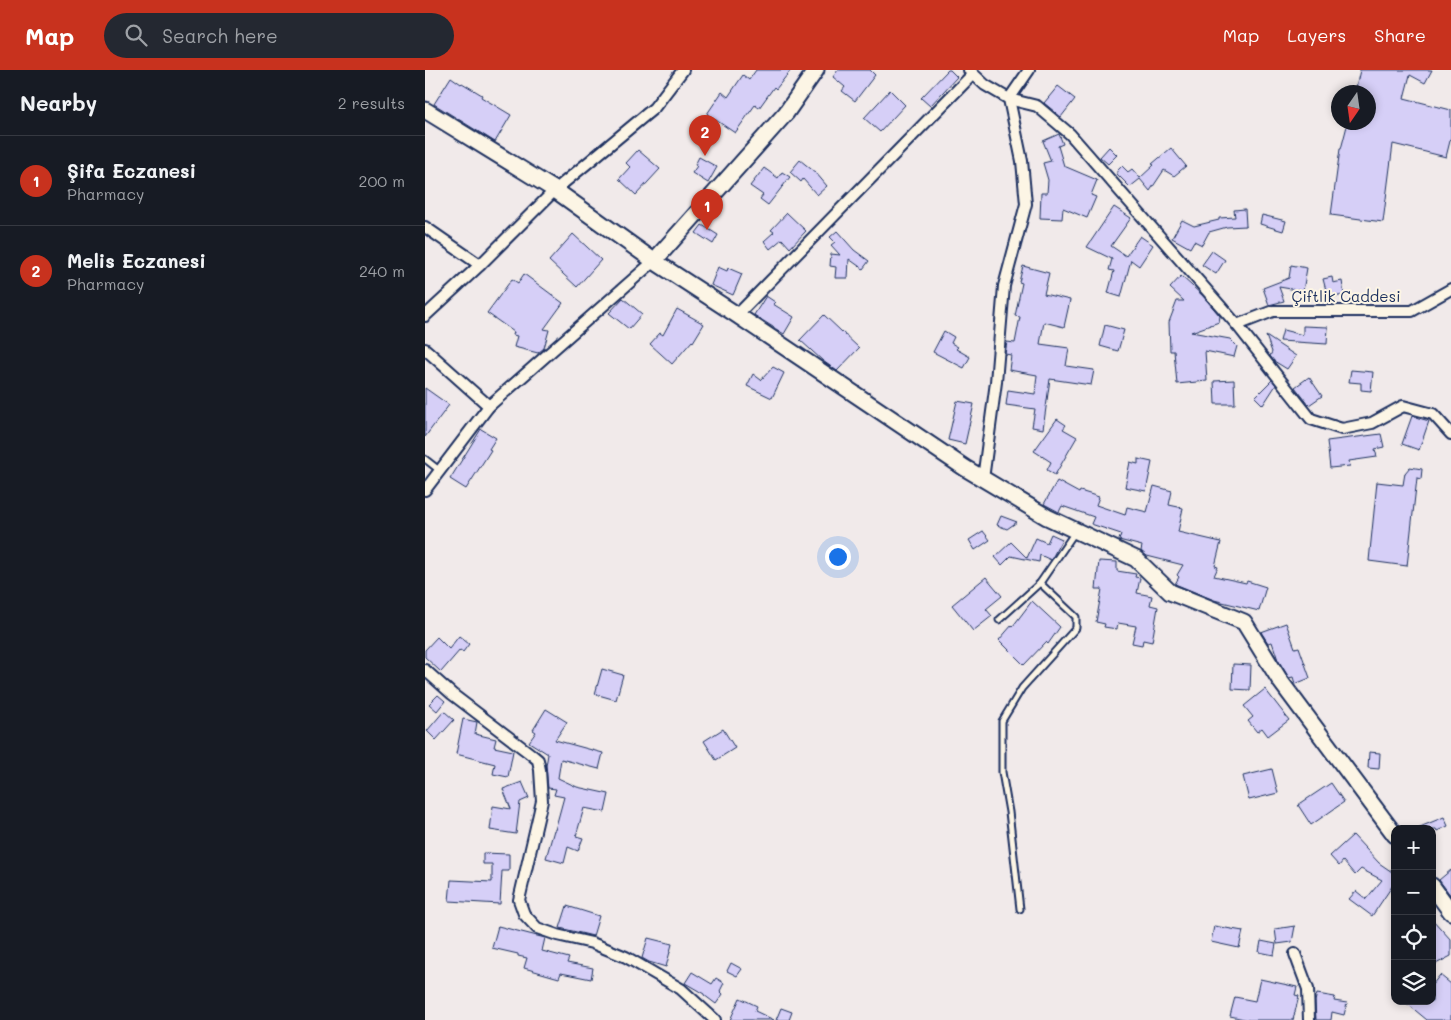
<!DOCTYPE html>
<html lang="en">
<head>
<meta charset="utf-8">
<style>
  :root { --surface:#171b24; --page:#242831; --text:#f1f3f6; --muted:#9ea1a6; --line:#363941; --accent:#c8321e }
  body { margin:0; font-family:Mali,sans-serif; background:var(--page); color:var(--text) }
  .controls { position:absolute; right:15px; bottom:15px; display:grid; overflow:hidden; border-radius:10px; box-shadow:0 2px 8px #0003 }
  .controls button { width:45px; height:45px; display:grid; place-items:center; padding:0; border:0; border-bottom:1px solid var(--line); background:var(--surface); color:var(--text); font:25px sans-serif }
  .compass { position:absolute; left:906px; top:15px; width:45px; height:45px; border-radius:50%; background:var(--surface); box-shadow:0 2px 8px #0003; rotate:193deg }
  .you { position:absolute; left:412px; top:486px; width:18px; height:18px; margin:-12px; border:4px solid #fff; border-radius:50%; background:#1a73e8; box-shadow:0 0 0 8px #1a73e833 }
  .badge { display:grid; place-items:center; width:32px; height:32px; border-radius:50%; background:var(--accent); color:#fff; font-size:16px; font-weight:700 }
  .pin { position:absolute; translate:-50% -41px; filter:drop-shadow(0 1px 2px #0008) }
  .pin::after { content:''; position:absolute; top:26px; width:18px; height:15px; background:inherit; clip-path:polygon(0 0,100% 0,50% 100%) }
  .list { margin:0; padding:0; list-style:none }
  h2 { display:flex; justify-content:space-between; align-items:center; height:65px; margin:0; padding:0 20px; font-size:21px }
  h2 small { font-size:16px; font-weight:400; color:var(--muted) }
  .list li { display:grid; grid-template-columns:32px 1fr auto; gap:15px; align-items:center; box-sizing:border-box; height:90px; padding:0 20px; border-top:1px solid var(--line) }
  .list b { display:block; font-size:19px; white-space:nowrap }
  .list p { margin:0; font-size:16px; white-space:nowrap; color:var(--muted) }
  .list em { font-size:16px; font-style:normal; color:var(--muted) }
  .icon { flex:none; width:28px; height:28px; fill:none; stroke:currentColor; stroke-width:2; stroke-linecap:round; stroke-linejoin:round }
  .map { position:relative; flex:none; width:1026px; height:950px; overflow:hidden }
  header { display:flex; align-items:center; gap:30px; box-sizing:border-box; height:70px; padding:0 25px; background:var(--accent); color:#fff }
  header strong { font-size:24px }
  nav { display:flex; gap:28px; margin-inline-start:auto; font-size:18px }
  .search { width:350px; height:45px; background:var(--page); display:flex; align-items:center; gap:12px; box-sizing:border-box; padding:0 18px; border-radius:28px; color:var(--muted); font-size:19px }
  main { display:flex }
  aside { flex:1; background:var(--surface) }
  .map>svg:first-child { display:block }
</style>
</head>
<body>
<header>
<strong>Map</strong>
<div class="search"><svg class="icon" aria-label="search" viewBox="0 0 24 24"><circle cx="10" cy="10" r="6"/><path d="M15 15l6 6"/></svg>Search here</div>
<nav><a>Map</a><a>Layers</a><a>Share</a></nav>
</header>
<main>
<aside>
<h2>Nearby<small>2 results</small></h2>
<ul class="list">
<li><span class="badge">1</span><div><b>Şifa Eczanesi</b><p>Pharmacy</p></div><em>200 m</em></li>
<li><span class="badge">2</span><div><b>Melis Eczanesi</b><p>Pharmacy</p></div><em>240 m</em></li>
</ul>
</aside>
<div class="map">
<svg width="1026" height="950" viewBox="0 0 1026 950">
  <rect width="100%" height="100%" fill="#f1eaea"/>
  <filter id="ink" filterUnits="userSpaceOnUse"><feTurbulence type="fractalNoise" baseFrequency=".02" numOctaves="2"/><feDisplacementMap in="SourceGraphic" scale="10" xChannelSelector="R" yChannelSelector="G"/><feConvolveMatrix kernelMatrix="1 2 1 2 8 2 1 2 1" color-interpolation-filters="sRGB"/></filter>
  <g filter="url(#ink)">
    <g fill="#d6cff7" stroke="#1b2f5e">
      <polygon points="331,0 366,0 351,19 349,17 334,38 330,35 310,63 282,44 297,22 303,27 318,5 324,10"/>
      <polygon points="413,0 445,0 450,5 430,31 417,21 420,17 408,7"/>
      <polygon points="523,0 525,0 532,7 505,36 496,28"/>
      <polygon points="935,0 1007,0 1000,13 985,5 979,28 1026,40 1026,67 1021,87 968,74 958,152 906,145 915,79 916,79 923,52 944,52 944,22 930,22"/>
      <polygon points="26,7 36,14 37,13 57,25 56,27 86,45 70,72 9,34"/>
      <polygon points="633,16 650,29 636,47 619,33"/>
      <polygon points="465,20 480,35 455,62 439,48"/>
      <polygon points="634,64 638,74 633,76 639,96 672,110 666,125 671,127 662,148 638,138 637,149 615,148 616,123 622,123 623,110 618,93 626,91 618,71"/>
      <polygon points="684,77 692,85 683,94 675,87"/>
      <polygon points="746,78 761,96 749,106 739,100 725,121 715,109 705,117 692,104 692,101 697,96 703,102 707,99 715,108 729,95 727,94"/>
      <polygon points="213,80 235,99 211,125 194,109 205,97 201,93"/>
      <polygon points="274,87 292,97 283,113 267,103 272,96 270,95"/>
      <polygon points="375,90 391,103 402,116 392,125 378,109 376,112 365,102"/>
      <polygon points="339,98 353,108 357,102 365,107 343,135 335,129 338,125 325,116"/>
      <polygon points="689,137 706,148 686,176 701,186 715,166 728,175 714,196 706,190 696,227 683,223 689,201 684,200 687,189 662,177"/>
      <polygon points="820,139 821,156 802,157 784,162 777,175 769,171 765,178 747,168 757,150 769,156 794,150 794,148 810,147 809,140"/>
      <polygon points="362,143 381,161 365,178 357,169 345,179 339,171 349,162 346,160"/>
      <polygon points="837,145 861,151 858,161 835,154"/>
      <polygon points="277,155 293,165 288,174 271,163"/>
      <polygon points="412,161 429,180 444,191 438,199 424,189 423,208 410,208 411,197 405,196 406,184 415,185 406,175 410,172 405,167"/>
      <polygon points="148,164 176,190 152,217 124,191"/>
      <polygon points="787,181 800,190 791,204 777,195"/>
      <polygon points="866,195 882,198 878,221 854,217 859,231 844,235 838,218 864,208"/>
      <polygon points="598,196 624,203 619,224 645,230 639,257 619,252 615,274 644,278 641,296 669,300 666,315 625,309 618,359 607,357 610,339 581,335 583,320 610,324 612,305 584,300 586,285 580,284 582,272 590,273 595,247 590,246 597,213 594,212"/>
      <polygon points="293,197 302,201 303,198 317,204 308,225 286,215"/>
      <polygon points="99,204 138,233 119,259 124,260 119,278 113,283 89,277 92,266 88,265 89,262 62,243 87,209 93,213"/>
      <polygon points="756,206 778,226 795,246 794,252 766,262 805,269 812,276 809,287 780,281 782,311 752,314 749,281 745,281 744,252 752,231 759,231 745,218"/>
      <polygon points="907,207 908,213 917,211 919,225 903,228 898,209"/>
      <polygon points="341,226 350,232 348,234 369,247 359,264 329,245"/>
      <polygon points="198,228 217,244 204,259 184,243"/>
      <polygon points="252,239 279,254 268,272 267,271 247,294 225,274 235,263 238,265"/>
      <polygon points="399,245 434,278 412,301 398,291 375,270"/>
      <polygon points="680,255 699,260 693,281 675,276"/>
      <polygon points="878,256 903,257 902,274 855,271 858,260 878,265"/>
      <polygon points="519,261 529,267 526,273 533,277 531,279 545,287 539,298 508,282"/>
      <polygon points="841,266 871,286 862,299 849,291 845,286 847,282"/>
      <polygon points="348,297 359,303 347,328 322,316 328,304 336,310"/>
      <polygon points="926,300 948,302 946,321 936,320 936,313 924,312"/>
      <polygon points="884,307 897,326 884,335 870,317"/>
      <polygon points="809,310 810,334 790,334 789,311"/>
      <polygon points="847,310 851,315 838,335 830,327"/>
      <polygon points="0,318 24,335 0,367"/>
      <polygon points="532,331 549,334 540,374 523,370"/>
      <polygon points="987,346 1004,351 994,380 977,374"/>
      <polygon points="632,349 641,355 638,359 652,367 630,405 622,400 626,392 609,381"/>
      <polygon points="56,359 71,368 64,379 66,380 41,419 25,409"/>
      <polygon points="956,364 959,377 950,379 952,387 924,391 925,396 905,398 902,371"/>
      <polygon points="713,389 727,392 721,421 700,417 705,392 713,394"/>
      <polygon points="985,397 997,399 996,409 992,408 982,496 944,491 952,412 978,415 980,403"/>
      <polygon points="632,411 654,423 655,421 674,427 671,435 700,445 702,437 722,442 729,416 747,421 744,435 758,438 753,462 796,472 790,496 793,497 789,506 821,513 822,511 841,517 834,541 789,530 750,514 754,507 752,505 758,495 722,486 716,481 717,476 694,470 696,464 666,454 669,447 637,436 634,442 619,434"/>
      <polygon points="576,446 592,452 582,459 572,455"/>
      <polygon points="558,461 565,470 550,480 544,470"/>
      <polygon points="626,464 637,469 626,490 615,485 614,492 586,486 577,495 570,487 586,472 602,488 611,468 622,473"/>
      <polygon points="674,491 692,492 692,501 711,504 710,507 715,508 712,523 727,526 725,535 733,537 727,572 718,570 717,575 707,573 711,556 693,553 692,559 679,557 680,554 671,552 677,519 671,519"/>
      <polygon points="561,507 577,526 561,539 567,546 548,561 527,535"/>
      <polygon points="607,531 635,557 623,574 621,572 599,595 574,570 587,555 588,556"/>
      <polygon points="861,553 870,578 874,577 885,608 870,614 868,607 864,608 853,590 847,572 843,573 836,562"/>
      <polygon points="34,566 44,574 38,582 35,580 16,602 0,587 0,580 12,567 24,579"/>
      <polygon points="808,594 826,595 825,620 807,619"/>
      <polygon points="177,599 198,605 191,630 170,624"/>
      <polygon points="840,619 864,650 843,666 837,658 832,662 823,651 828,647 819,636"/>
      <polygon points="13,625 20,631 12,641 4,634"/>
      <polygon points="121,639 142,652 130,670 178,683 174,699 136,689 133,708 152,717 184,724 180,742 159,738 151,766 158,768 153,781 143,777 139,793 121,788 129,760 130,760 139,727 129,725 131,719 123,718 121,696 123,684 104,672 111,662 108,660"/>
      <polygon points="19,641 29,650 11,670 2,661"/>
      <polygon points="38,649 52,652 50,664 71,669 69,677 88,681 83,707 68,704 70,694 31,684"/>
      <polygon points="298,659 310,678 291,690 279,671"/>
      <polygon points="944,682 955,683 954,699 943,698"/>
      <polygon points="847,699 853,723 824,730 818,706"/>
      <polygon points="97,712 104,728 95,732 91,764 65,760 68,736 86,739 78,719"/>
      <polygon points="906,713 919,732 886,755 873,735"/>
      <polygon points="1019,747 1023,756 1012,761 1011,759 990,759"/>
      <polygon points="928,765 954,793 970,804 970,812 947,846 924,829 931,821 941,829 957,810 936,799 930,805 918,791 914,796 905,786"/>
      <polygon points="58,783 84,784 84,801 77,801 75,834 24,831 26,810 67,812 67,794 58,794"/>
      <polygon points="1026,800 1026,826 1014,810"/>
      <polygon points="142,836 174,846 168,866 135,858"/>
      <polygon points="1007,849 1026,870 1026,886 1007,896"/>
      <polygon points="73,856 120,868 117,881 144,888 142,893 168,898 166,909 136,903 134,908 99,898 102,888 93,886 93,884 67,878"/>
      <polygon points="789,856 818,861 814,878 786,872"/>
      <polygon points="870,856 867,872 852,874 850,859"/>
      <polygon points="223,868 247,874 241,897 224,892 217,888"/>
      <polygon points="836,871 851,874 849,885 834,882"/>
      <polygon points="306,893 317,899 312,906 302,901"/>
      <polygon points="267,902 287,914 291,908 299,913 295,921 298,924 291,934 279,925 279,924 260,913"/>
      <polygon points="1015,905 1026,914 1026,950 1002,950 979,931 1007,931 1007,915"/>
      <polygon points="835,909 872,917 870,925 874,926 868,950 824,950 805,946 810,927 830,931"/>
      <polygon points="892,924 910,927 909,931 922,933 919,945 907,942 906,950 891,950 890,931"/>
      <polygon points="315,928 332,936 330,941 349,950 305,950"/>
      <polygon points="356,938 367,942 364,950 351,950"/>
    </g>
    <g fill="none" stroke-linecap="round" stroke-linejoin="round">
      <defs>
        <g id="lane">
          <polyline points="0,389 14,400"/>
          <polyline points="574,550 615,513 650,462"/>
          <polyline points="595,839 584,742 577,702 577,651 597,618 651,558 651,547 615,513"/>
        </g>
        <g id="street">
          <polyline points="544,0 560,15 584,29 597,91 601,134 579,216 571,312 558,409"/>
          <polyline points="604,0 584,29 612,36 645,64 812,255 886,349 917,359 947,353 978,336 1008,344 1026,364"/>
          <polyline points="0,157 55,195"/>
          <polyline points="312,245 548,4"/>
          <polyline points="0,246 55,195 130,120 229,38 258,0"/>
          <polyline points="812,255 848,241 987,241 1026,219"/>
          <polyline points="0,279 64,336"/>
          <polyline points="0,420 64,336 229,191"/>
          <polyline points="0,600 27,624 107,685 113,690 115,700 117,731 94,830 99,844 112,858 132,865 167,873 201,887 256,919 290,950"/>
          <polyline points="870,884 883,919 884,950"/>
        </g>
        <g id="secondary">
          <polyline points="0,40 130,120 229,191 312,245 540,398 622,447 711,489 745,522 819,552 856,612 970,765"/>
          <polyline points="229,191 361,43 391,0"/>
          <polyline points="1007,816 1026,842"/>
        </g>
      </defs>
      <use href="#lane" stroke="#1b2f5e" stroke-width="9"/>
      <use href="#street" stroke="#1b2f5e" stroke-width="14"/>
      <use href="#secondary" stroke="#1b2f5e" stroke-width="19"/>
      <use href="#lane" stroke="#fcf5e5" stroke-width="5"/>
      <use href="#street" stroke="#fcf5e5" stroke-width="10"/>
      <use href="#secondary" stroke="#fcf5e5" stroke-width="15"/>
    </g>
  </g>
  <g text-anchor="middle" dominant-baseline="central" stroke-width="4" stroke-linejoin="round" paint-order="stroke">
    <g font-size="15" fill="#1b2f5e" stroke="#fcf5e5">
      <text x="921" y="226">Çiftlik Caddesi</text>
    </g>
  </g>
</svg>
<div class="controls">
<button>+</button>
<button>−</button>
<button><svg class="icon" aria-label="locate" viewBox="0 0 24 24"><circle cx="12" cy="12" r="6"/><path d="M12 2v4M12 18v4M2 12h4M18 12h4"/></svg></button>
<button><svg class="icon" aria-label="layers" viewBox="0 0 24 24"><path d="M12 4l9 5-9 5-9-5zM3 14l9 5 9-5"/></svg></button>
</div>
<svg class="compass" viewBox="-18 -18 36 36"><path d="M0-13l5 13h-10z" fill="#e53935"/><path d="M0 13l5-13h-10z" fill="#9ea1a6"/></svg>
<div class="you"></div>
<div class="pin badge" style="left:282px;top:160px">1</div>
<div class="pin badge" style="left:280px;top:86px">2</div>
</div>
</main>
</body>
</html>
